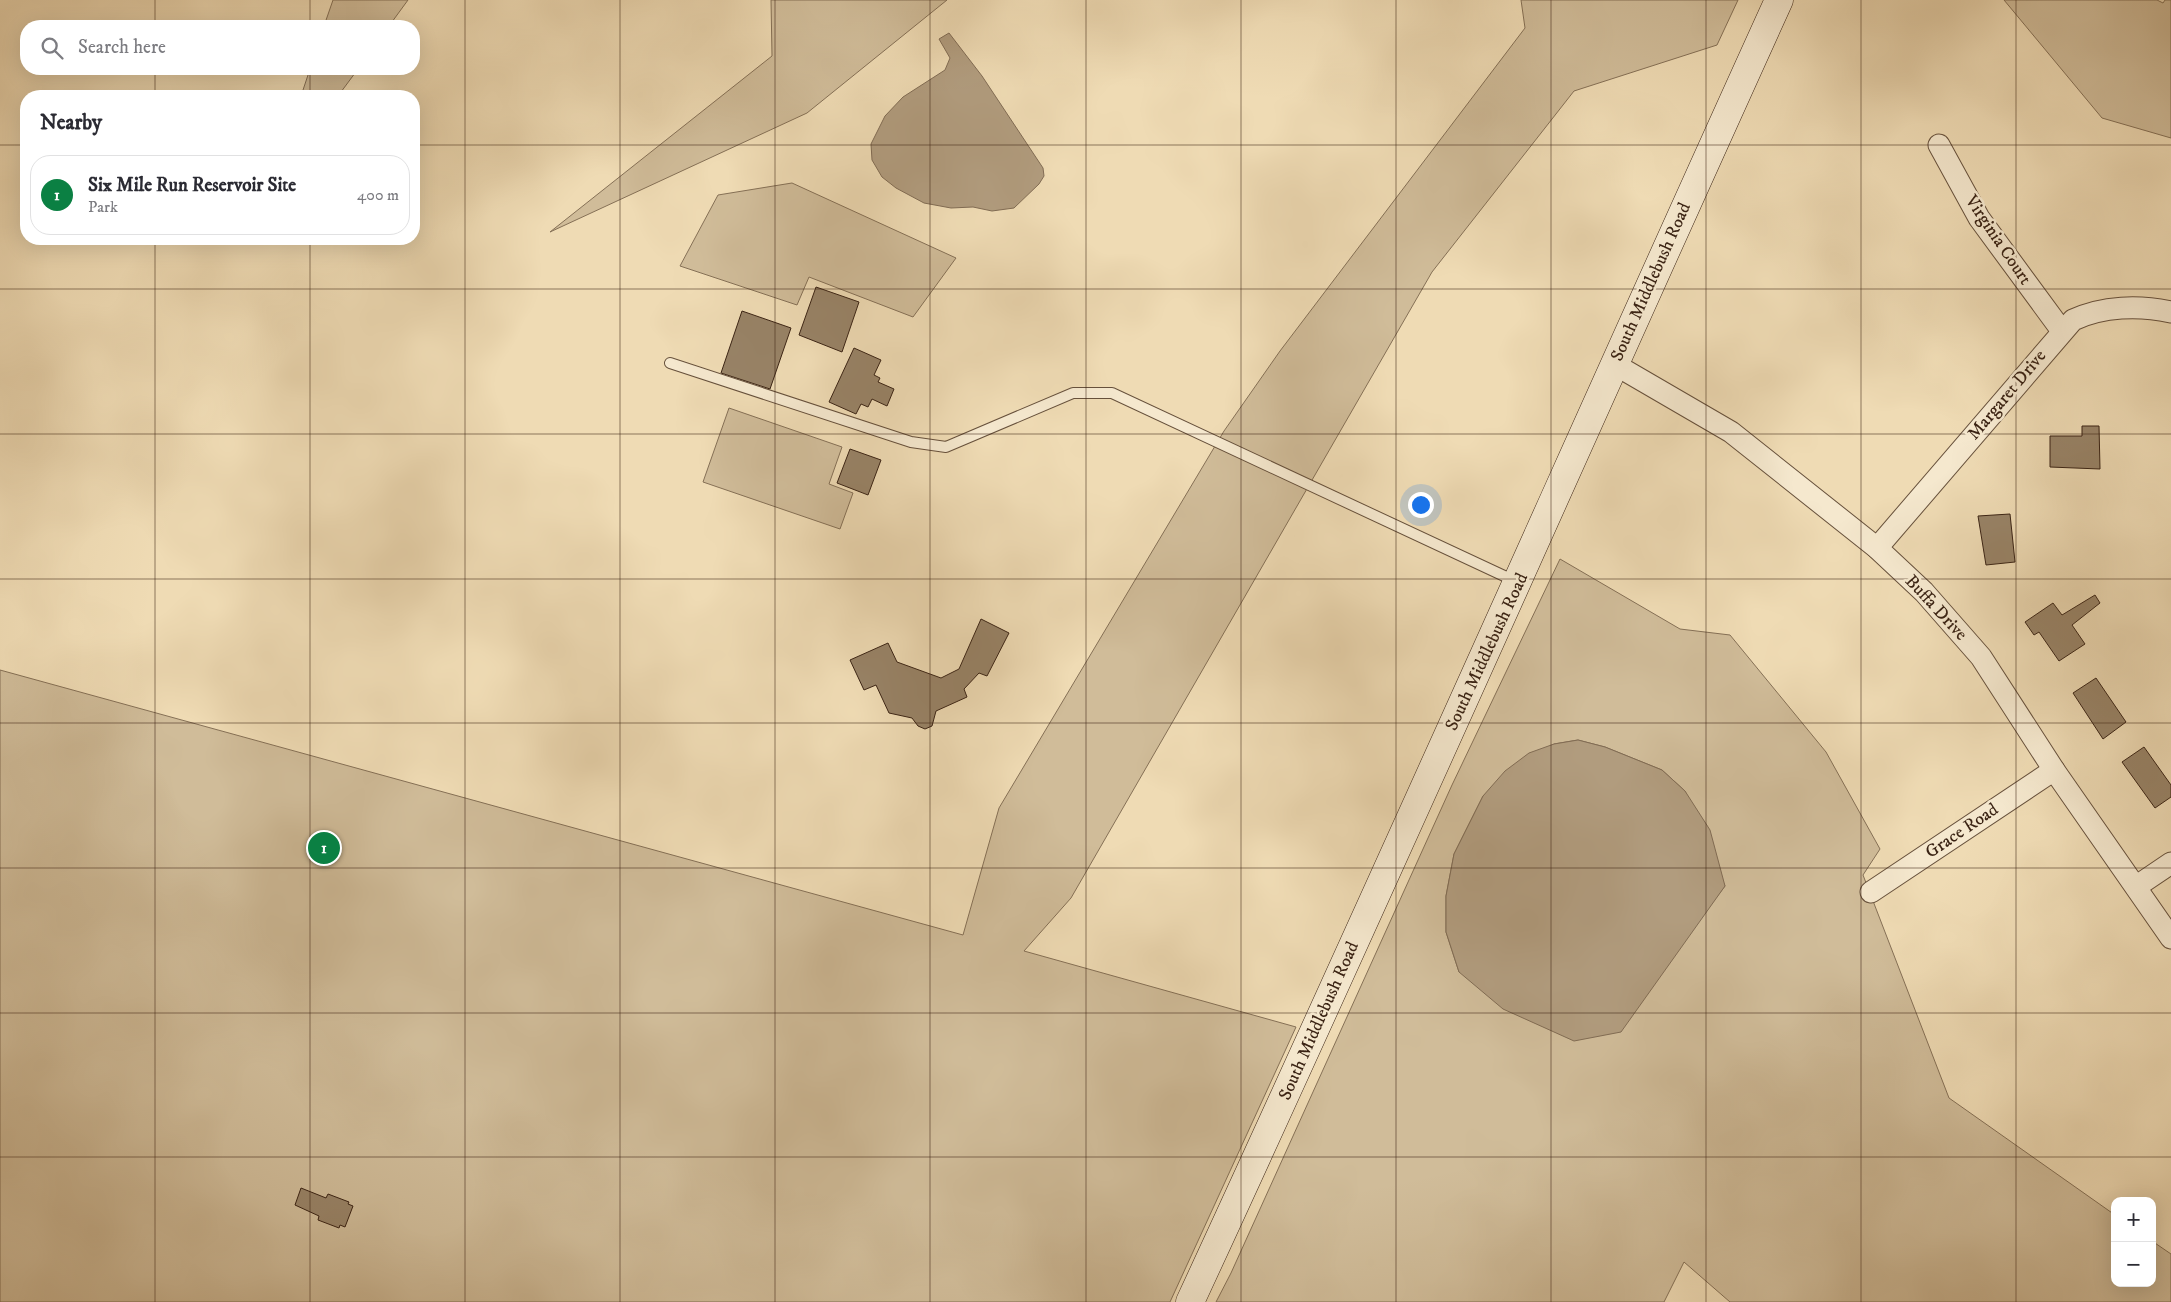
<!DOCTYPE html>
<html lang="en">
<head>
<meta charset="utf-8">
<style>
  :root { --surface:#fff; --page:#f7f7f7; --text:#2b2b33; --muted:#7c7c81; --line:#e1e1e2; --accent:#0b8043 }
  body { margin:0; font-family:"IM FELL DW Pica",serif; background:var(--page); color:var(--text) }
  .controls { position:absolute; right:15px; bottom:15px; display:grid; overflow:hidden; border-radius:10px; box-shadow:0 5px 20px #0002 }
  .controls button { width:45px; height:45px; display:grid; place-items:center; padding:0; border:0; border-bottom:1px solid var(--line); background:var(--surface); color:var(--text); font:25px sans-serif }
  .you { position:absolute; left:1420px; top:504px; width:18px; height:18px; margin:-12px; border:4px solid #fff; border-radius:50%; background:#1a73e8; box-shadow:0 0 0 8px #1a73e833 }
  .badge { display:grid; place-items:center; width:32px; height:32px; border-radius:50%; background:var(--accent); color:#fff; font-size:16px; font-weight:700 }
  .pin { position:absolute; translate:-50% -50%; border:2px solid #fff; box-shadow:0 1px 5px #0006 }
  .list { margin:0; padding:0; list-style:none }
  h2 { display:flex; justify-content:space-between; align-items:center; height:65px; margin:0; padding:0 20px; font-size:21px }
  h2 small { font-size:16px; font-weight:400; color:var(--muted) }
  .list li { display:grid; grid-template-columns:32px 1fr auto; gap:15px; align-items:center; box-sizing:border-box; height:80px; margin:0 10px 10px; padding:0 10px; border:1px solid var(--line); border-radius:20px }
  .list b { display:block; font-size:19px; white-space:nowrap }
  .list p { margin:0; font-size:16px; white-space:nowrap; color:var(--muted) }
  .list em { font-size:16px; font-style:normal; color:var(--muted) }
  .icon { flex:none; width:28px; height:28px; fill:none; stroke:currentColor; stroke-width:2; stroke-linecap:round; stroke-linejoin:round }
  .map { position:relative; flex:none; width:2171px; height:1302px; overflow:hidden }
  .search { position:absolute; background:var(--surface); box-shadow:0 5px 20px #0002; left:20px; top:20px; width:400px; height:55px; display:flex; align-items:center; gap:12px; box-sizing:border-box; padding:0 18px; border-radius:20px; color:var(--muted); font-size:19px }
  .panel { position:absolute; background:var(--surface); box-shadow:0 5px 20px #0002; left:20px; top:90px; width:400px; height:155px; border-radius:20px }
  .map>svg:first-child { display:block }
</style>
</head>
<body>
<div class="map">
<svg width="2171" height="1302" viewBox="0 0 2171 1302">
  <rect width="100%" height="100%" fill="#efdbb4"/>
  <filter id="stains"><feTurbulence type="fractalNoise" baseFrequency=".004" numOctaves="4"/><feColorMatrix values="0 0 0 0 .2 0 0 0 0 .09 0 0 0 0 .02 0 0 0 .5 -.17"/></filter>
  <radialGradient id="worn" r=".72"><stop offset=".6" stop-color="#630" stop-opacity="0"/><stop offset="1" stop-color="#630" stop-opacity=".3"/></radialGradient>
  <g fill="#d0bc99" stroke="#857056" fill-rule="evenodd">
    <polygon points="333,0 408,0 389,26 324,26"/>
    <polygon points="771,0 947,0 807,113 550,232 772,56"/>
    <polygon points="1521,0 1738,0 1717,45 1574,91 1432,272 1071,898 1024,951 1296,1027 1170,1302 0,1302 0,670 963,935 999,808 1224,431 1280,351 1525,28"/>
    <polygon points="2004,0 2157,0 2163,3 2165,0 2171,0 2171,138 2102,118"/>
    <polygon points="310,69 358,69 338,96 301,96"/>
    <polygon points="792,183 956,258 913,317 809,277 797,305 680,266 718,195"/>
    <polygon points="729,408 842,447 829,484 853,493 840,529 703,482"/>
    <path d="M1560 559 1680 629 1730 635 1826 752 1880 849 1863 875 1949 1098 2115 1215V1283H2152V1241L2171 1254V1302H1730L1684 1262 1664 1302H1216L1231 1273 1452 785ZM1578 740 1605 747 1662 770 1685 791 1725 886 1706 911 1459 972 1446 932V896L1454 854 1483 796 1554 744Z"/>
  </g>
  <g fill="#b19c7e" stroke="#816c54">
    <polygon points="949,33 982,76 1043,168 1044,176 1039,184 1014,208 992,211 973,207 951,208 924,203 896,188 882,177 872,160 871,144 885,116 903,97 945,70 950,58 939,39"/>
    <polygon points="1578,740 1605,747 1662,770 1685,791 1710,830 1725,886 1621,1032 1574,1041 1503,1009 1459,972 1446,932 1446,896 1454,854 1483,796 1505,771 1529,753 1554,744"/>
  </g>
  <g fill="#988367" stroke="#3a2314">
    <polygon points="816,287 859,302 842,352 799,335"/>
    <polygon points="742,311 791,328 770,389 721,373"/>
    <polygon points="854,348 881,360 874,375 880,378 878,382 894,389 887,406 872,399 868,407 861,404 856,414 829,402"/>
    <polygon points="2082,426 2099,426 2100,469 2050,467 2050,436 2082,436"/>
    <polygon points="850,449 881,460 868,495 837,483"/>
    <polygon points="2010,514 2015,562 1986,565 1978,516"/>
    <polygon points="2095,595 2100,603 2072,625 2085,644 2059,661 2039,632 2034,635 2025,622 2053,603 2062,615"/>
    <polygon points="981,619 1009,633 987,676 979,673 964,689 967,697 936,711 932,726 925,729 918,726 912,718 889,713 876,685 864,690 850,660 888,643 897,662 941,678 959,669"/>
    <polygon points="2096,678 2126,722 2103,739 2073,693"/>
    <polygon points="2144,747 2171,785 2171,797 2155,808 2122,762"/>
    <polygon points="301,1188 326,1198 328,1194 349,1202 348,1204 353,1206 345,1227 340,1225 339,1228 318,1220 319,1216 295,1205"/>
  </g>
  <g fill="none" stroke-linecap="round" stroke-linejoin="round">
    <defs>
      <polyline id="lane" points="670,363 911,442 946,447 1073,393 1112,393 1515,581"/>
      <g id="street">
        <polyline points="1939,145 1979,218 2062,331"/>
        <polyline points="1614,364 1731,432 1877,548 1924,592 1981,657 2054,770 2171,938"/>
        <path d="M1877 548 2073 320C2103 306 2139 305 2171 312"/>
        <polyline points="2137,886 2171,863"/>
        <polyline points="1871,892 2054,770"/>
      </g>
      <path id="secondary" d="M1190 1302C1390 870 1582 434 1779 0"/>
    </defs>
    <use href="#lane" stroke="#67513c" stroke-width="12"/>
    <use href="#street" stroke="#67513c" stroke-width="23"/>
    <use href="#secondary" stroke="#3a2314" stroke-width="29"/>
    <use href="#lane" stroke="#f5e8ce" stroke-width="10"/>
    <use href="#street" stroke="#f5e8ce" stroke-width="21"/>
    <use href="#secondary" stroke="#f5e8ce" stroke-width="28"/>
  </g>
  <path fill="none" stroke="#3a2314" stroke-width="1" stroke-opacity="0.55" d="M155 0V26M310 0V26M465 0V1302M620 0V1302M775 0V1302M930 0V1302M1086 0V1302M1241 0V1302M1396 0V1302M1551 0V1302M1706 0V1302M1861 0V1302M2016 0V1302M155 69V96M310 69V96M0 145H26M414 145H2171M155 239V1302M310 239V1302M0 289H2171M0 434H2171M0 579H2171M0 723H2171M0 868H2171M0 1013H2171M0 1157H2171"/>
  <g text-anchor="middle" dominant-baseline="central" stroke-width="5" stroke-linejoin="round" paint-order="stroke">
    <g font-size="18" fill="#3a2314" stroke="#f5e8ce">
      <text transform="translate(1998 240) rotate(56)">Virginia Court</text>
      <text transform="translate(1651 282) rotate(-66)">South Middlebush Road</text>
      <text transform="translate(2007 395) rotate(-50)">Margaret Drive</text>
      <text transform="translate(1936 608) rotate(47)">Buffa Drive</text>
      <text transform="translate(1487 652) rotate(-65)">South Middlebush Road</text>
      <text transform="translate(1962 831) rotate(-34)">Grace Road</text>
      <text transform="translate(1319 1021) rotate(-66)">South Middlebush Road</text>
    </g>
  </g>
  <rect width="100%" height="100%" filter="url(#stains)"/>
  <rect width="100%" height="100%" fill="url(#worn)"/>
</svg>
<div class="controls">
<button>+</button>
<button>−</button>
</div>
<div class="you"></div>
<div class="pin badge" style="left:324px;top:848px">1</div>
<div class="search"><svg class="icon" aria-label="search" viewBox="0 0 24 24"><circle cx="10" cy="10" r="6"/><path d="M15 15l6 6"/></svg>Search here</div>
<section class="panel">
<h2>Nearby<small></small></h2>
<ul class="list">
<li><span class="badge">1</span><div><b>Six Mile Run Reservoir Site</b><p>Park</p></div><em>400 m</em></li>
</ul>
</section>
</div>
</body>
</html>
